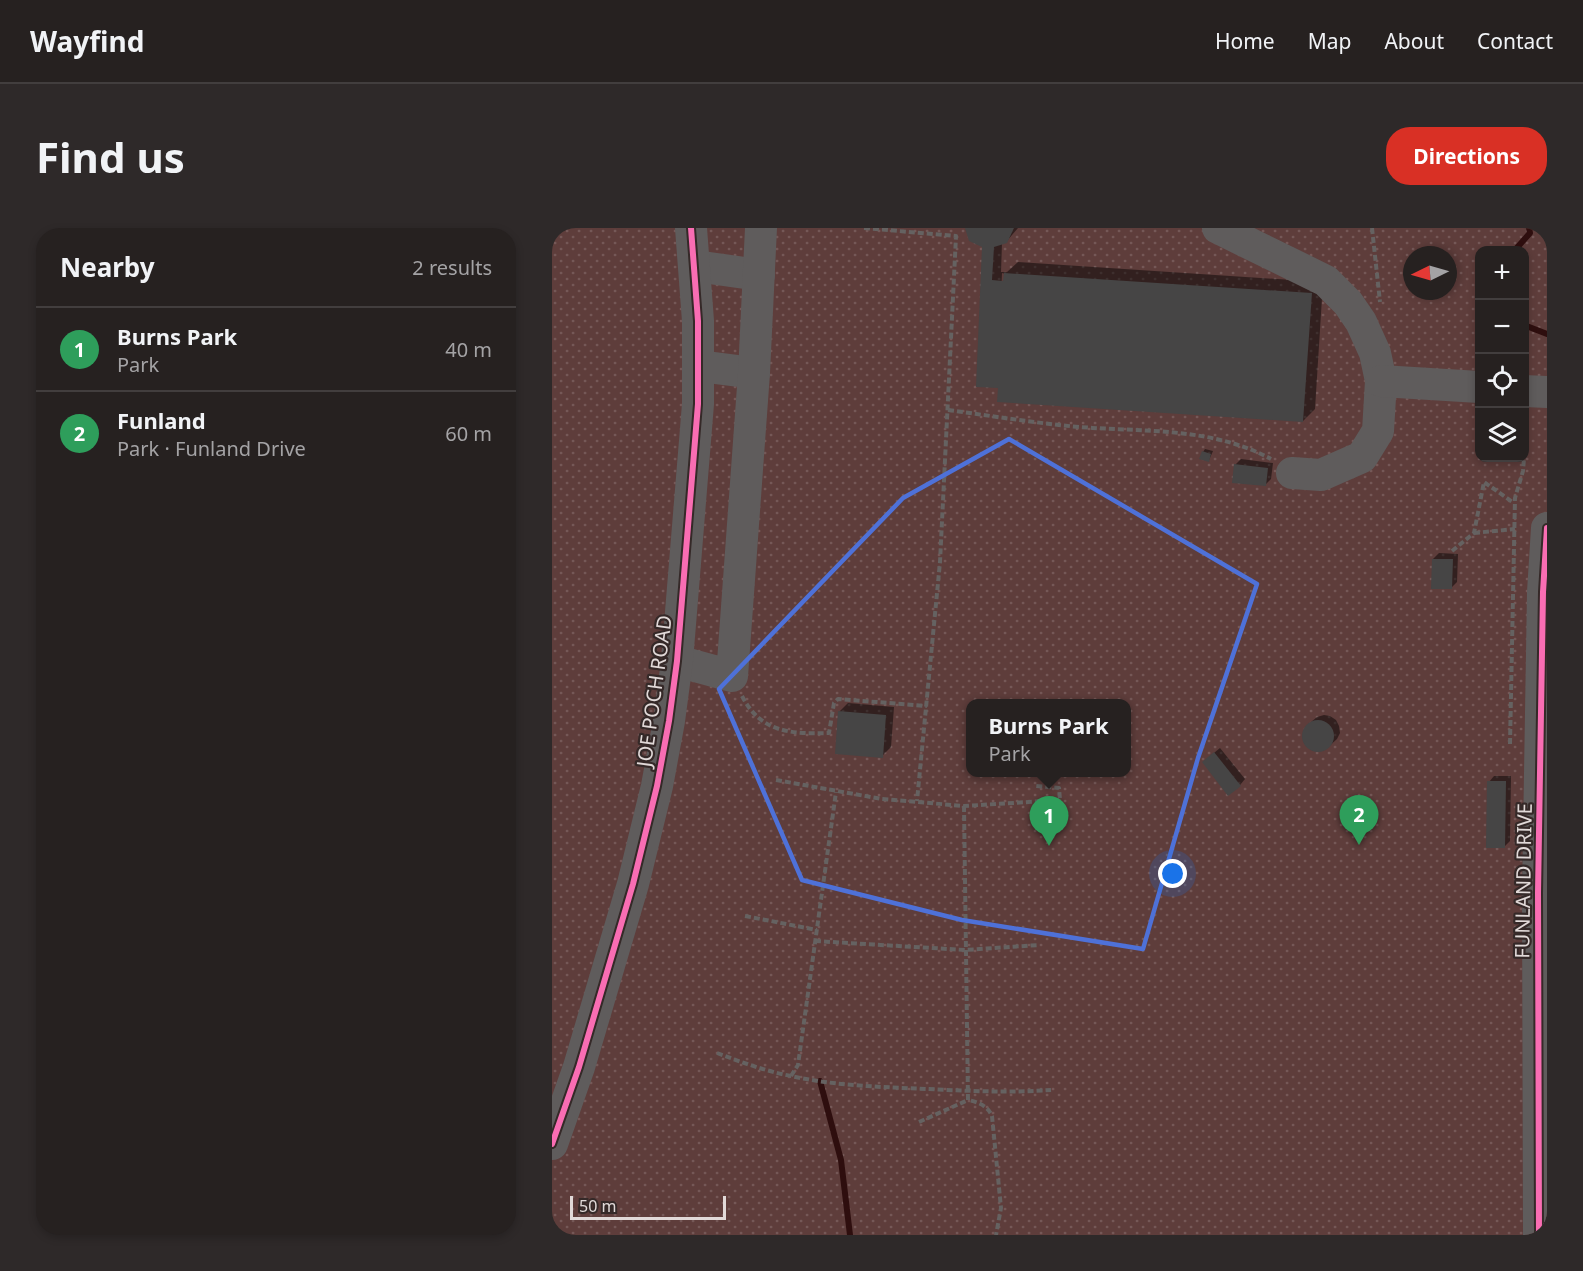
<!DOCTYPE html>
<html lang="en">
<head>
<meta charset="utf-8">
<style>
  :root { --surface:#262120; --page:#2e2929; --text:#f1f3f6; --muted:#a4a3a5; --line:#423e3e; --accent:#d93025 }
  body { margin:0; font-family:"Noto Sans",sans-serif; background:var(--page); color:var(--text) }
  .controls { position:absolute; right:18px; top:18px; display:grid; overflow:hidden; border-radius:12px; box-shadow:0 3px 9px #0003 }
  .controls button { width:54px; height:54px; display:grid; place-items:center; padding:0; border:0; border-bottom:2px solid var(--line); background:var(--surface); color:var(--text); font:30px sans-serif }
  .compass { position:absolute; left:851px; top:18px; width:54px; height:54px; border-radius:50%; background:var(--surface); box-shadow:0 3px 9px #0003; rotate:265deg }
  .scale { position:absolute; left:18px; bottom:15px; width:156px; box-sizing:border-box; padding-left:6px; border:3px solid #e1d9d8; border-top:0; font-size:16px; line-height:21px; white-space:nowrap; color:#e1d9d8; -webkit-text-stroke:4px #352928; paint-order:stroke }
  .you { position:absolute; left:621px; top:646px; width:21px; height:21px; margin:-15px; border:4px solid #fff; border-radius:50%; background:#1a73e8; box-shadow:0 0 0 9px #1a73e833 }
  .badge { display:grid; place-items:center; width:39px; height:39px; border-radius:50%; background:var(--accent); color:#fff; font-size:20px; font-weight:700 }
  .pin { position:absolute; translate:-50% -50px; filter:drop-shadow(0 2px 3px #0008) }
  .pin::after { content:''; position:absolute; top:32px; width:21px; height:18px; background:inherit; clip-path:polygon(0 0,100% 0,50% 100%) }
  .popup { position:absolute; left:414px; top:471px; width:165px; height:78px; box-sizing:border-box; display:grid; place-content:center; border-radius:12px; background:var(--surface); filter:drop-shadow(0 2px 4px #0005); font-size:20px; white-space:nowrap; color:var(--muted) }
  .popup b { font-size:22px; color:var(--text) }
  .popup::after { content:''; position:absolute; left:50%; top:100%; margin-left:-12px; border:12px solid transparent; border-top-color:var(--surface) }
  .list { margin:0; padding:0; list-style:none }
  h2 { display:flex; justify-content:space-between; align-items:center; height:78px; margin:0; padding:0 24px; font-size:26px }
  h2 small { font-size:20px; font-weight:400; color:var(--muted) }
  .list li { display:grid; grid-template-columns:39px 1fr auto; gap:18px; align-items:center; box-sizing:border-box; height:84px; padding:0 24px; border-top:2px solid var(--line) }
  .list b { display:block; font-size:22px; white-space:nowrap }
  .list p { margin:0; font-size:20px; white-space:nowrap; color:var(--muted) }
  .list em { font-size:20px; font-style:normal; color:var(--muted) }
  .icon { flex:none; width:33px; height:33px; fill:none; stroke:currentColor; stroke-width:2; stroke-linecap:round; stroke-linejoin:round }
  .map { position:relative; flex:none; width:995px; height:1007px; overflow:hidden; border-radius:24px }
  header { display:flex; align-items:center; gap:36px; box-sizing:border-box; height:84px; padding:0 30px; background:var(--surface); border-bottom:2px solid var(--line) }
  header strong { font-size:28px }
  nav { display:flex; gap:33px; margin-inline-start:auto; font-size:21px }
  .intro { display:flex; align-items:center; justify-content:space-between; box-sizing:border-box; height:144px; padding:0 36px }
  h1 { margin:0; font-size:42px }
  .button { padding:15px 27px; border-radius:24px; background:var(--accent); color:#fff; font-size:21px; font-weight:700 }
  main { display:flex; gap:36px; padding:0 36px }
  aside { flex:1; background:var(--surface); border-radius:24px; box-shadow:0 3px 9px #0003 }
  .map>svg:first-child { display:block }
</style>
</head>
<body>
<header>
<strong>Wayfind</strong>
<nav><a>Home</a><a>Map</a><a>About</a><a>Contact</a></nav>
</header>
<div class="intro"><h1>Find us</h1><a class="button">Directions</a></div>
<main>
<aside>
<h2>Nearby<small>2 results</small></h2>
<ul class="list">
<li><span class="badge" style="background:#2e9e5b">1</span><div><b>Burns Park</b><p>Park</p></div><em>40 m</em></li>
<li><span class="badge" style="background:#2e9e5b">2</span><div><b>Funland</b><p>Park · Funland Drive</p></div><em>60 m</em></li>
</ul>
</aside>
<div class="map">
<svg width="995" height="1007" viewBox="0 0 995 1007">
  <defs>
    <pattern id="park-dots" width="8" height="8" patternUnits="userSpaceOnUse" patternTransform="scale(1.5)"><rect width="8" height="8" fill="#5e3d3b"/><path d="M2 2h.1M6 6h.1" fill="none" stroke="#755857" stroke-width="1.8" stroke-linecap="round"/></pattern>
  </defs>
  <rect width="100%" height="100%" fill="#322c2b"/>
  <path fill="url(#park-dots)" fill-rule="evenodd" d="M0 0H995V1007H0ZM927 22H972V230H927ZM860 27H896V63H860ZM419 476H575V544H419Z"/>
  <g fill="#0007" fill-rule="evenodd">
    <path d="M414 0H466L454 14 450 15 449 44H455L466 34 771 54 763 181 751 193 447 173 448 158 425 157 432 18 418 12ZM450 45 453 46 448 149V151H445Z"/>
    <polygon points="653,221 661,223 657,232 651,224"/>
    <polygon points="689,231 721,235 719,251 713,257 683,237"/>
    <polygon points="887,325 906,326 905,354 899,360 881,331"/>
    <polygon points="296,475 342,479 339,519 330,528 287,484"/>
    <polygon points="772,487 778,488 784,492 787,498 788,505 785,511 774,521 761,523 752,515 751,508 753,501 758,495 765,489"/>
    <polygon points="668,520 693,551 688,557 657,529"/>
    <polygon points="942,548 959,548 958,613 952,619 937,554"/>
  </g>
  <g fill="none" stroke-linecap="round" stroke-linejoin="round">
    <g stroke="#2e0e0e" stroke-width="6">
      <polyline points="963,22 978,5 977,0"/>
      <polyline points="972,97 995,106"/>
      <polyline points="268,853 289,932 298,1007"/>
    </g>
  </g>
  <g fill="#464545">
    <polygon points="413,0 462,0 455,15 442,19 440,52 451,53 452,45 760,65 751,194 445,174 446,160 424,159 430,19 417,13"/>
    <polygon points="650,223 659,226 657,234 647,231"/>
    <polygon points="682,236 716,240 714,258 680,255"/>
    <polygon points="880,331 901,331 900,361 879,361"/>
    <polygon points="286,483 334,487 331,530 283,526"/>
    <circle cx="766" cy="508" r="16"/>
    <polygon points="662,524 689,558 676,568 650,534"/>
    <polygon points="935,553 954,553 953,620 934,620"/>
  </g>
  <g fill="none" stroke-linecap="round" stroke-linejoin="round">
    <g stroke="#656261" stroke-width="4" stroke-dasharray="6 3" stroke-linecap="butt">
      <polyline points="312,0 404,8 388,334 365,573"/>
      <polyline points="820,0 828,74"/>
      <path d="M396 182C440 188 483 195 527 199 593 204 660 199 719 231"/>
      <polyline points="972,219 975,187"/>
      <polyline points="922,305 963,301"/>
      <polyline points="900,323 922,305 932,254 962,275"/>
      <path d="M190 468C209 505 239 506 277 505L282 475 286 471 375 478"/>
      <polyline points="958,516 963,270 971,243 972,230"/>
      <polyline points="224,552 330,571 412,578 508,572 507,560 484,558"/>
      <path d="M412 578 416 872C426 874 436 878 440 888L449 980 444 1007"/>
      <polyline points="193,688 265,702"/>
      <polyline points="263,713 413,722 487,717"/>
      <path d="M165 825C189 834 213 843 239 848 283 858 331 859 376 861 417 863 458 865 499 862"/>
      <polyline points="239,848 246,837 284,564"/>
      <polyline points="367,894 416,872"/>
    </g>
    <g stroke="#5f5c5c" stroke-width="32">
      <polyline points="666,0 774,53 796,75 809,94 823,125 829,153 826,203 810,229 769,247 740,245"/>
      <polyline points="143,38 207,47"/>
      <polyline points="147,138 202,145"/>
      <polyline points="829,153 927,159"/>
      <polyline points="972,163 995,164"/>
      <polyline points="125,433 180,448 202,145 209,0"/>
      <polyline points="0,916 27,839 81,656 105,558 117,493 125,433 146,176 146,93 139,0"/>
      <polyline points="987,1007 986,665 991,364 995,300"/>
    </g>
    <defs>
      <g id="cycleway">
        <polyline points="0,916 27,839 81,656 105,558 117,493 125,433 146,176 146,93 139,0"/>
        <polyline points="987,1007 986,665 991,364 995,300"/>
      </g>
    </defs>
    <use href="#cycleway" stroke="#352928" stroke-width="10"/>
    <use href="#cycleway" stroke="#f96db3" stroke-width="6"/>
  </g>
  <path fill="none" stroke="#4e71d8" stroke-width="4.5" stroke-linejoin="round" d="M457 211 705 356 646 530 591 721 410 692 250 652 167 461 351 270Z"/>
  <g text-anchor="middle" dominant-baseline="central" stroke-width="4.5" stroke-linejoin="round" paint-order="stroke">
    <g font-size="20" fill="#e1d9d8" stroke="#352928">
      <text transform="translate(102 463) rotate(-82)">JOE POCH ROAD</text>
      <text transform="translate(971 653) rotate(-89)">FUNLAND DRIVE</text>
    </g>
  </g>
</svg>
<div class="controls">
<button>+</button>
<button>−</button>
<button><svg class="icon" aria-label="locate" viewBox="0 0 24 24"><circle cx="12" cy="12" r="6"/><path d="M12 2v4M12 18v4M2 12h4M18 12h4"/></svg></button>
<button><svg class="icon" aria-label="layers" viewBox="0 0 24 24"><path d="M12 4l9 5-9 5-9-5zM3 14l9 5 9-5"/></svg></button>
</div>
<svg class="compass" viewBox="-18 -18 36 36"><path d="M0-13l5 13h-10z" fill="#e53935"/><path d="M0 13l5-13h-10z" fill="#a4a3a5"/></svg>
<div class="scale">50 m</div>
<div class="you"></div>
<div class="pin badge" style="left:497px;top:618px;background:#2e9e5b">1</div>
<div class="popup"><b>Burns Park</b>Park</div>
<div class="pin badge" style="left:807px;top:617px;background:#2e9e5b">2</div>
</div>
</main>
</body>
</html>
